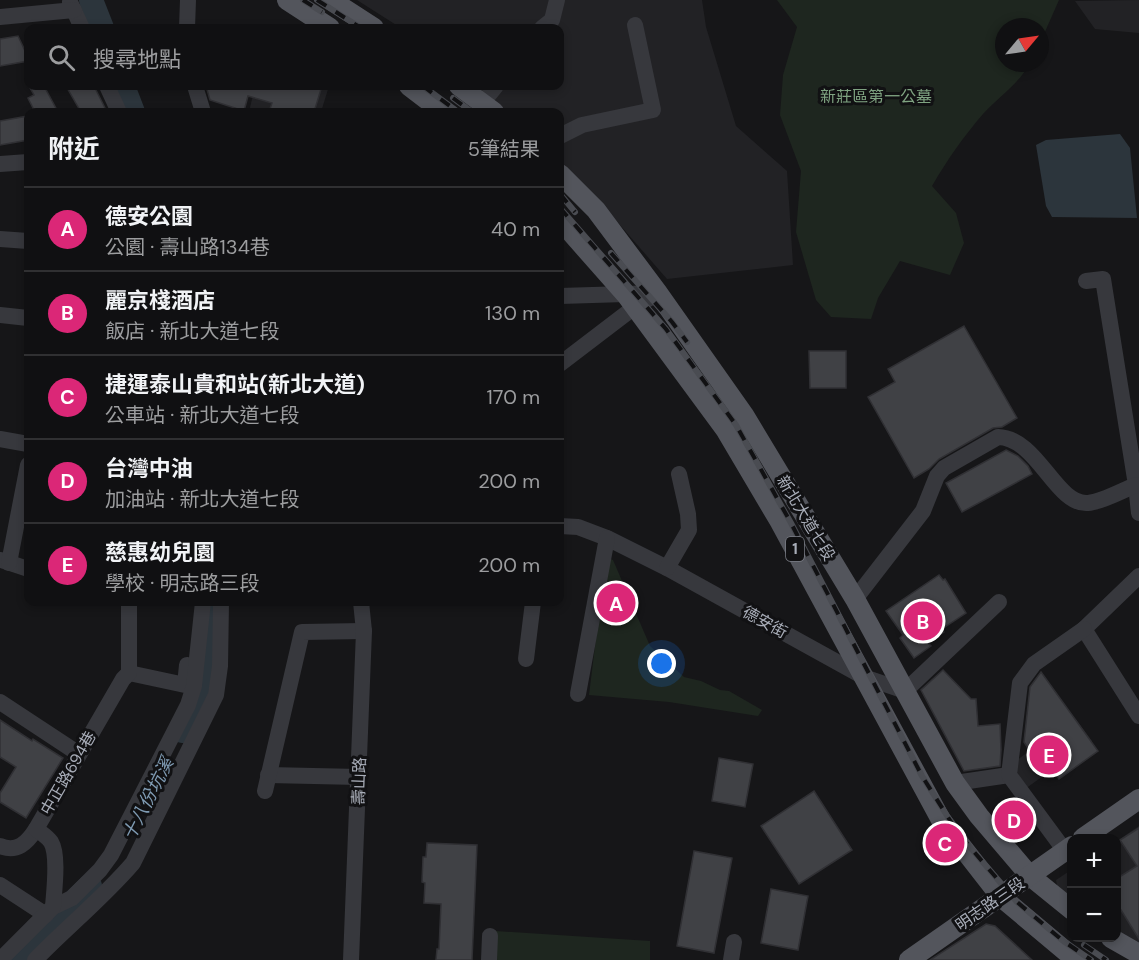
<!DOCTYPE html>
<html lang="zh-TW">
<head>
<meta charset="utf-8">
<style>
  :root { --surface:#101012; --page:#19191b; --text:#f1f3f6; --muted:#9c9d9f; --line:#303032; --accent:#db2777 }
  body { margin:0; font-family:"DM Sans","Noto Sans TC",sans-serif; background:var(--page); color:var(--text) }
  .controls { position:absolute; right:18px; bottom:18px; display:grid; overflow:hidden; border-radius:12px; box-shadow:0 3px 9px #0003 }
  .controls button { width:54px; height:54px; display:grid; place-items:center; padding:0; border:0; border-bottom:2px solid var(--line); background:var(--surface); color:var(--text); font:30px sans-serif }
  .compass { position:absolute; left:995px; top:18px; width:54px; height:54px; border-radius:50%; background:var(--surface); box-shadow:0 3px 9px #0003; rotate:61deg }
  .you { position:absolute; left:662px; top:664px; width:21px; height:21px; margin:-15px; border:4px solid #fff; border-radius:50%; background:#1a73e8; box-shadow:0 0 0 9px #1a73e833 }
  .badge { display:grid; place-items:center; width:39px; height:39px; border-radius:50%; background:var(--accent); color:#fff; font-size:20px; font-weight:700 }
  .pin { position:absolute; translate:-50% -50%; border:3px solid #fff; box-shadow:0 2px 6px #0006 }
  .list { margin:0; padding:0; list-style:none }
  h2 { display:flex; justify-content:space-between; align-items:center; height:78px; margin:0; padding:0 24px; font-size:26px }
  h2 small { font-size:20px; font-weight:400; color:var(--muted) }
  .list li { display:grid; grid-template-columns:39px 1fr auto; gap:18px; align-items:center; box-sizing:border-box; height:84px; padding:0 24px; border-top:2px solid var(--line) }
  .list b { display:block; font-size:22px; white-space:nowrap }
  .list p { margin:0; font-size:20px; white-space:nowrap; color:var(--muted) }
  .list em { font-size:20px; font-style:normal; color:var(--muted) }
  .icon { flex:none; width:33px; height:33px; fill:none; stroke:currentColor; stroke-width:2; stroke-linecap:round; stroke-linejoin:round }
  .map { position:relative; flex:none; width:1139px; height:960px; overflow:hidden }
  .search { position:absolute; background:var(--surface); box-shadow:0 3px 9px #0003; left:24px; top:24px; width:540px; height:66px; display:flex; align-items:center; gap:15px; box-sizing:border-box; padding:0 21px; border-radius:12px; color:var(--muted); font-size:22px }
  .panel { position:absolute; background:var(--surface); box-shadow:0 3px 9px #0003; left:24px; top:108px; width:540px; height:498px; border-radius:12px }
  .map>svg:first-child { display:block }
</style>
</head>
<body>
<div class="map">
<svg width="1139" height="960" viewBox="0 0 1139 960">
  <rect width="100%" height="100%" fill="#161618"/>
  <g fill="#222225">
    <polygon points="357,0 702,0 706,27 736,126 787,171 793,265 667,279 593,194 560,162 560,112 507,112 478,86 560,86 560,28 401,28"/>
    <polygon points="1139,0 1139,33 1095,29 1075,1"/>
    <polygon points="255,86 329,86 321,112 249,112"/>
    <polygon points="1075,718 1092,741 1025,789 1013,763"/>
    <polygon points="1139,826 1139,949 1116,938 1117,841"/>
    <polygon points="1071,870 1071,906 1059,895 1056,880"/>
  </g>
  <g fill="#1e261f">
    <path d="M777 0H1059L1040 43V27H1004V63H1030C1019 84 999 96 983 114 964 136 947 160 932 186L956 213 964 243 950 275 900 261 878 298 871 319 831 317 816 300 796 232 801 171 780 115 783 75 797 27Z"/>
    <polygon points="606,557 613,560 650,646 684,677 701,681 720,690 729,691 762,710 758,716 669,702 589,695"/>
    <polygon points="495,931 650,941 650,960 494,960"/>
  </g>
  <polygon fill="#2c353c" points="1120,134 1130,148 1137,218 1052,217 1046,206 1036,145 1046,140"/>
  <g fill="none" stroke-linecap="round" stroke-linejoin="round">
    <g stroke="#2c353c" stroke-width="24">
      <polyline points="91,0 102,28"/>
      <polyline points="123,86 133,112"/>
      <polyline points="182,731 206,686 212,602"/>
      <polyline points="13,960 90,886"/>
    </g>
  </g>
  <g fill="#404145" stroke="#303034" stroke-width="1.5">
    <polygon points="18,36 28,57 28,61 0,66 0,39"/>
    <polygon points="29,86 44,86 58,112 35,112 28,98 34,95"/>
    <polygon points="66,86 94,86 106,110 101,112 81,112"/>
    <polygon points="206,86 322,86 314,112 269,112 272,103 248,96 244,111 210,100"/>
    <polygon points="28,116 28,140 0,145 0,121"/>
    <polygon points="964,326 1017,418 1002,427 993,428 939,459 929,469 914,478 868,397 895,382 888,369"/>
    <polygon points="809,351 846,351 846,388 810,388"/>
    <polygon points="1006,450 1018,456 1028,466 1032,474 962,512 946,483"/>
    <polygon points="939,575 943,580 945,579 966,613 942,629 944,632 928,643 931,646 914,658 900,638 903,635 886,611"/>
    <polygon points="943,670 971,699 976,699 978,726 1000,724 1001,750 1000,766 964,771 921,690"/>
    <polygon points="1041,672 1098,751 1059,779 1035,746 1029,750 1024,742 1030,687"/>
    <polygon points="0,720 32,741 33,739 63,758 26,818 0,802 0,793 16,767 0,757"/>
    <polygon points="719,758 753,764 745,807 712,801"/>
    <polygon points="814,791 852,850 799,884 761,826"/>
    <polygon points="1139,828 1139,939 1121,910 1116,912 1116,879 1137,866 1120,840"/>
    <polygon points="427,843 477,845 472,960 436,960 437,949 439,949 441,904 424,903 425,883 422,882 423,857 426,857"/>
    <polygon points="694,851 732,858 714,953 677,946"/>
    <polygon points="771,889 808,896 798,950 761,943"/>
    <polygon points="986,924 995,926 1032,960 930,960"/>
  </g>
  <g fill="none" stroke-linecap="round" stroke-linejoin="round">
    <g stroke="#37383d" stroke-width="16">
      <polyline points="70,2 82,28"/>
      <polyline points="0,17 74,10"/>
      <polyline points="187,28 188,0"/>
      <polyline points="542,28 552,20 557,0"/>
      <polyline points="107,86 119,112"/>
      <polyline points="195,86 203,112"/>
      <polyline points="483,102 496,86"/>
      <polyline points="560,136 582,125 653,110 635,25"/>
      <polyline points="0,164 28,162"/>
      <polyline points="0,239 28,241"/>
      <polyline points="1086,281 1103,279 1136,485 1139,513"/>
      <polyline points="560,296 658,293 636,306 560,364"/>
      <polyline points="0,315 28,318"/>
      <polyline points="0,439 28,444"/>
      <polyline points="560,526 578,527 607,538 667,568 864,677 905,691 999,602"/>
      <polyline points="1,560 28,569"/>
      <polyline points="9,563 28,465"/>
      <polyline points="667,568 689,530 688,514 679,474"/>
      <polyline points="1139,576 1084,629 1139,716"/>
      <path d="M855 599 923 511 937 476 944 468 998 437C1038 438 1056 506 1088 503 1102 502 1123 490 1136 485"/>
      <polyline points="526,659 533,602"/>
      <polyline points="129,673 185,685 187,665"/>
      <polyline points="578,694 607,538"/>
      <polyline points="0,702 79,754"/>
      <polyline points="268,775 359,777"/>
      <polyline points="955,783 1009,775"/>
      <polyline points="265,791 302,632 364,631"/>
      <path d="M0 846C17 853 27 843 36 829"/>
      <polyline points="1065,851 1009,775 1020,683 1034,664 1084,629"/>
      <polyline points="0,885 46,915"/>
      <polyline points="53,907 72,898 100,870 111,855 188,705 194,686 203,602"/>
      <path d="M0 960 53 907C54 891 59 855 51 842 47 836 41 833 36 829L123 679 129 673V602"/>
      <path d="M35 960C67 927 103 898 133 863L216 695 220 666 221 602"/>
      <polyline points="351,960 364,631 361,602"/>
      <polyline points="489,960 490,936"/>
      <polyline points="731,960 734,942"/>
    </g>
    <g stroke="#53555c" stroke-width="20">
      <polyline points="287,0 330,28"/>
      <polyline points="331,0 374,28"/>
      <polyline points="409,86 443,112"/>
      <polyline points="459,86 494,112"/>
      <polyline points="560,174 596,210 658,293 744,415 855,599 955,783 979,816 1030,876 1072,910"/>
      <polyline points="560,220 627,296 725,429 780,522 941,820 1001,897 1076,960"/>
      <polyline points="1083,838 1139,799"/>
      <polyline points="1111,938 1139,954"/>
      <polyline points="909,960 1072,846"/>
    </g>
    <defs>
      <g id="rail">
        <polyline points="303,0 322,12"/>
        <polyline points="317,0 361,28"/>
        <polyline points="423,86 458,112"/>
        <polyline points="453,98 472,112"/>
        <polyline points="560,194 575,212"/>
        <polyline points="560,208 666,329 736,425 791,523 922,776 958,833 1017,902 1062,940 1091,960"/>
        <polyline points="611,253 672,322 687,342"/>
        <polyline points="1084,945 1106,960"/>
      </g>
    </defs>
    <use href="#rail" stroke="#4a4c52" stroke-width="6"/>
    <use href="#rail" stroke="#111113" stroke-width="4" stroke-dasharray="11" stroke-linecap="butt"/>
  </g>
  <g text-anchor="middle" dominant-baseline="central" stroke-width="6" stroke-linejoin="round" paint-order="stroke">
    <rect fill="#111113" stroke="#7b7e86" stroke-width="1.5" x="786" y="537" width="18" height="24" rx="4.5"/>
    <g font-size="15" font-weight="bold" fill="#a8adb8">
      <text x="795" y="549">1</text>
    </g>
    <g font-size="16" fill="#7fa381" stroke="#111113">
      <text x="876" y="96">新莊區第一公墓</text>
    </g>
    <g font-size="16" fill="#a8adb8" stroke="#111113">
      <text transform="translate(806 518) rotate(59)">新北大道七段</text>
      <text transform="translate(765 622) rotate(29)">德安街</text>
      <text transform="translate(68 773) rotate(-60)">中正路694巷</text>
      <text transform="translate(359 781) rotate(-88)">壽山路</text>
      <text transform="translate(990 904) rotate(-35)">明志路三段</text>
    </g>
    <g font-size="18" font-style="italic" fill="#7f9bb3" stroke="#111113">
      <text transform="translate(148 799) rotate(-63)">十八份坑溪</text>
    </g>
  </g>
</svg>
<div class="controls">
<button>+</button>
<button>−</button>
</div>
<svg class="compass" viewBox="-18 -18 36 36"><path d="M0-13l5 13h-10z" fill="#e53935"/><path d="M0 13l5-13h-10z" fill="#9c9d9f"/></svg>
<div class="you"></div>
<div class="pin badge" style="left:616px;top:603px">A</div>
<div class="pin badge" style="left:923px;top:621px">B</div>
<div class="pin badge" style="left:945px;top:843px">C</div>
<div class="pin badge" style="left:1014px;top:820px">D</div>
<div class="pin badge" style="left:1049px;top:755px">E</div>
<div class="search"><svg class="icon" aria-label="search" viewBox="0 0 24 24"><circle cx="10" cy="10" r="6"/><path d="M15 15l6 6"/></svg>搜尋地點</div>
<section class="panel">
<h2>附近<small>5筆結果</small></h2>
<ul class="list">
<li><span class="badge">A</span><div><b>德安公園</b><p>公園 · 壽山路134巷</p></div><em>40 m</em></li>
<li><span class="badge">B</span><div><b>麗京棧酒店</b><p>飯店 · 新北大道七段</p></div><em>130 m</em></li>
<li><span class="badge">C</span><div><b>捷運泰山貴和站(新北大道)</b><p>公車站 · 新北大道七段</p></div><em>170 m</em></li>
<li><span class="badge">D</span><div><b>台灣中油</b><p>加油站 · 新北大道七段</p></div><em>200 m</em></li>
<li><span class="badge">E</span><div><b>慈惠幼兒園</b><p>學校 · 明志路三段</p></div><em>200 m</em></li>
</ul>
</section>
</div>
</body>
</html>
